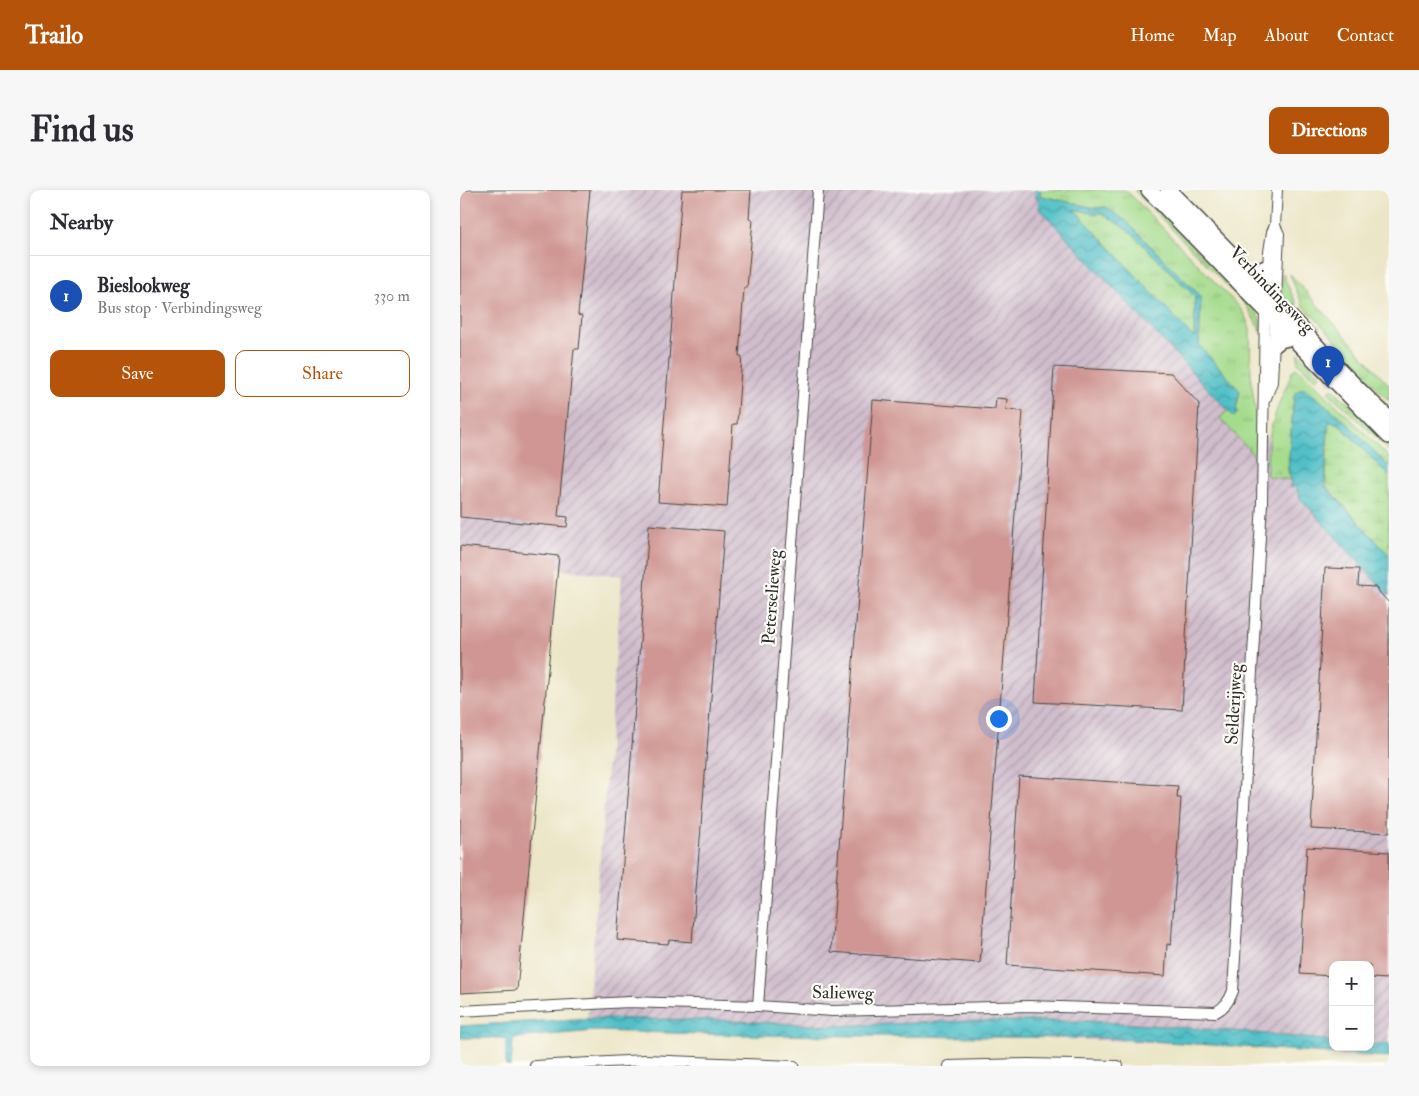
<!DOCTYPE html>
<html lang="en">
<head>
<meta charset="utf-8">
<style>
  :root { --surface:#fff; --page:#f7f7f7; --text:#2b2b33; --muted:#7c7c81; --line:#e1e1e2; --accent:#b45309 }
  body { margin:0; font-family:"IM FELL Double Pica",serif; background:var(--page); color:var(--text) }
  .controls { position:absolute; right:15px; bottom:15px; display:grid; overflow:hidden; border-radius:10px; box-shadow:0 2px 8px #0003 }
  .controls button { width:45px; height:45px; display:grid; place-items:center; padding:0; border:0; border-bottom:1px solid var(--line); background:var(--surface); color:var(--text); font:25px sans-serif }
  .you { position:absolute; left:538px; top:528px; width:18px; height:18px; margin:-12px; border:4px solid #fff; border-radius:50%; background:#1a73e8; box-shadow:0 0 0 8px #1a73e833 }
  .badge { display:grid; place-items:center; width:32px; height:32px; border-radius:50%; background:var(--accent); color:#fff; font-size:16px; font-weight:700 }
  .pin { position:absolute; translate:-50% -41px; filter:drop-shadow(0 1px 2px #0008) }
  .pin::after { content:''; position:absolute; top:26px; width:18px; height:15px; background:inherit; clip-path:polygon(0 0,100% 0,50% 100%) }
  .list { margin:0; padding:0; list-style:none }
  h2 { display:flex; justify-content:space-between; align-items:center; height:65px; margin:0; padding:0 20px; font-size:21px }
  h2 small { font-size:16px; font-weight:400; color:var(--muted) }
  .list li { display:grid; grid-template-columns:32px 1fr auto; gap:15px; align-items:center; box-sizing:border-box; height:80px; padding:0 20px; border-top:1px solid var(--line) }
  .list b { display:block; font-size:19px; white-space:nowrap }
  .list p { margin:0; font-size:16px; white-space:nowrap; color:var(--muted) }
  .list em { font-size:16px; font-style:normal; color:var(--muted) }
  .actions { display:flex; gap:10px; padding:15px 20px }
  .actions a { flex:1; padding:11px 0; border:1px solid var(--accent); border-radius:10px; text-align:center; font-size:18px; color:var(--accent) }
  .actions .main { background:var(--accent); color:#fff }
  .map { position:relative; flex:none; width:929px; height:876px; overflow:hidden; border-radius:10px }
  header { display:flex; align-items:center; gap:30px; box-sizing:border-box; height:70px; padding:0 25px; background:var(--accent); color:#fff }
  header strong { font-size:24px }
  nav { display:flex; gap:28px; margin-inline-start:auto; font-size:18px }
  .intro { display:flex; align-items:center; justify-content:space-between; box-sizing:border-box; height:120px; padding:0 30px }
  h1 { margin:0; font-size:35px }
  .button { padding:12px 22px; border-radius:10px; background:var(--accent); color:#fff; font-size:18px; font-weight:700 }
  main { display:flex; gap:30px; padding:0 30px }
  aside { flex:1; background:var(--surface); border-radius:10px; box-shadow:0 2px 8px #0003 }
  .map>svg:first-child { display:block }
</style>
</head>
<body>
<header>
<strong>Trailo</strong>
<nav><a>Home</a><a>Map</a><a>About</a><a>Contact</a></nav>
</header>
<div class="intro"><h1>Find us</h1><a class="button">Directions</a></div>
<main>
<aside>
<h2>Nearby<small></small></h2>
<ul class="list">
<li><span class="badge" style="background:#1a4fb4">1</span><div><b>Bieslookweg</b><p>Bus stop · Verbindingsweg</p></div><em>330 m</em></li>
</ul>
<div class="actions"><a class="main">Save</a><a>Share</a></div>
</aside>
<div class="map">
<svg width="929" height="876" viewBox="0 0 929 876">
  <defs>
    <pattern id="industrial-furrows" width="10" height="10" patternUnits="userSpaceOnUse" patternTransform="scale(1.25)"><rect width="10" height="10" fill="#d0bdcc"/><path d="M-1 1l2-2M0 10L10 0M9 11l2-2" fill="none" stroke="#a99aa6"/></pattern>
    <pattern id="grass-tufts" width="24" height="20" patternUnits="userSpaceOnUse" patternTransform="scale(1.25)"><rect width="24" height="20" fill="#a5db8c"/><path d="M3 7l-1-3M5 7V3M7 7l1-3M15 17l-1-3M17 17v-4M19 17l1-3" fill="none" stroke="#8ebc79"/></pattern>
    <pattern id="wetland-marsh" width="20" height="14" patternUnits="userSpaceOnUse" patternTransform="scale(1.25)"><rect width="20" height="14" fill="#a5db8c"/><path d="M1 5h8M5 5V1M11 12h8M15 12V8" fill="none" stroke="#8ebc79"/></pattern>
    <pattern id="water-waves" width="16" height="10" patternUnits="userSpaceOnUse" patternTransform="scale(1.25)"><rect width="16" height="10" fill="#51bfc7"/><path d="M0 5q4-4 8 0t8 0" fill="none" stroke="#439ba2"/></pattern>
  </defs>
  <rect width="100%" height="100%" fill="#fdfcf7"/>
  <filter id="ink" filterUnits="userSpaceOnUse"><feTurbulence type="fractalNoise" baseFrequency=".02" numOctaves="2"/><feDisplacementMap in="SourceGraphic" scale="10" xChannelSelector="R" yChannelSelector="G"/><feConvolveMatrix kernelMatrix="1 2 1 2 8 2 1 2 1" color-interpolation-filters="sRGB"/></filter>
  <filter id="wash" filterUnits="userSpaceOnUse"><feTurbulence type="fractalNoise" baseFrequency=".0096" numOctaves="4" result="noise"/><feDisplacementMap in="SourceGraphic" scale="20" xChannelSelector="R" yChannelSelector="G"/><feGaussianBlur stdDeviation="1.12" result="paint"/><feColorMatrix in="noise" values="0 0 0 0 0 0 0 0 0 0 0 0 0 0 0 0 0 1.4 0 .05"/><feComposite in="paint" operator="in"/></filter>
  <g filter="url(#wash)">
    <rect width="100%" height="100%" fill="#ece6c8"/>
    <path fill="url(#industrial-furrows)" fill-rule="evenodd" d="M0 0H574L669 93 929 384V860L127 833 162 386 0 369ZM873 775H910V857H873Z"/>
    <g fill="url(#grass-tufts)" stroke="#68835c">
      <polygon points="580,0 666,0 780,118 785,126 790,139 791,188 799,250 798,270 760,228 767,221 770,221 774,226 778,222 776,219 780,201 739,155 741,106 646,17 635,18 582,6 580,4"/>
      <polygon points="674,0 685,0 717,39 796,122 800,130 801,142 789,120 783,112"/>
      <polygon points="613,18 636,24 642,23 669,41 735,107 734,149"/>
      <polygon points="822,84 824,84 826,92 835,111 836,114 835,120 822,107"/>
      <polygon points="830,84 929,195 929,211 902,182 873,147 843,115 832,90"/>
      <polygon points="843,121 860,138 856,142 843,128"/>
      <polygon points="872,151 898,184 929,217 929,223 915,209 894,182 868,155"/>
      <polygon points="838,163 860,185 856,189 838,173"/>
      <path d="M836 178 841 181 848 187 929 267V277L886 232 846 199 834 207 828 280 831 290 807 286C807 275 807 262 809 251 812 226 824 203 833 180Z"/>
      <polygon points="872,198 929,251 929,261 892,224 868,202"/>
    </g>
    <polygon fill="url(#wetland-marsh)" stroke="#68835c" points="871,232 878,233 929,286 929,365 865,295 866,293 868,235"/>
    <g fill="url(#water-waves)" stroke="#3e7579" fill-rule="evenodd">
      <path d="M575 0H580V4L582 6 635 18 646 17 666 31 741 107 739 155 780 201 776 218 778 222 774 227 578 17 580 11 576 8ZM614 19 636 24 642 23 669 41 735 107 734 148Z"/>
      <polygon points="841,199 846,199 886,232 929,277 929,286 878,233 871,232 868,235 865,296 929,365 929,406 840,308 837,299 835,296 831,298 829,296 832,292 828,280 834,207 835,203"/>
      <polygon points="130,828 258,830 375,836 506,831 631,831 787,842 873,851 873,857 910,857 910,854 929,854 929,867 647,848 283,845 134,841 55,848 53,850 51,876 46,876 46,850 44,848 0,848 0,836"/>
    </g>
    <g id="blocks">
      <g fill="#cf9693">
        <polygon points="0,0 130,0 118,125 122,126 119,159 114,159 98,326 108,327 107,337 0,327"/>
        <polygon points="222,0 291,0 289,29 293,30 287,98 284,98 279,166 282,166 277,234 273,234 267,317 198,312"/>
        <polygon points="594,177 711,183 739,214 722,520 575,512"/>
        <polygon points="536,208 547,209 546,220 563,221 520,773 371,762 413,210 535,219"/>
        <polygon points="189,335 264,341 232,752 209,750 208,754 157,750"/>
        <polygon points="0,356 99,366 57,800 0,803"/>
        <polygon points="865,378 899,379 898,396 915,397 929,413 929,643 851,639"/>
        <polygon points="559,586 718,596 717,608 721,608 711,755 707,754 705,786 547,775"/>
        <polygon points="847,657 929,662 929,789 910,788 910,775 873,775 873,786 840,784"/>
      </g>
    </g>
  </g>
  <g filter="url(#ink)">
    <use href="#blocks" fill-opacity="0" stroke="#484743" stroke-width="1"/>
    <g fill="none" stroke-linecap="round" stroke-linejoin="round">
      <defs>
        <g id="street">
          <polyline points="806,208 812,192 819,44 815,36"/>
          <polyline points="298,816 358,0"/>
          <path d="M0 821 169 812 298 816 373 821 569 816 756 822C765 817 769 811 773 801L802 313 805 119 809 62 812 42 815 36 817 0"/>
          <polyline points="75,876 185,870 210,871"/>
          <polyline points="210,876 210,871 334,876"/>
          <polyline points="488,876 568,874 658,876"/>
        </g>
        <g id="secondary">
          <polyline points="689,0 929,246"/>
          <path d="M708 0C741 34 775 67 807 102 846 145 886 189 929 229"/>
          <polyline points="788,83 797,82 808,77"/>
          <polyline points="814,155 820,150 832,147"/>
        </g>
      </defs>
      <use href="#street" stroke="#484743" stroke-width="12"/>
      <use href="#secondary" stroke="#484743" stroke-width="18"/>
      <use href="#street" stroke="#fff" stroke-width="10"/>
      <use href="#secondary" stroke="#fff" stroke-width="15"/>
    </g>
  </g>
  <g text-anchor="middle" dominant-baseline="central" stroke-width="4.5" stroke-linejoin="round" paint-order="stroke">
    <g font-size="18" fill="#2b2b2b" stroke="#fdfcf7">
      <text transform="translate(812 100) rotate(46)">Verbindingsweg</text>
      <text transform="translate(312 407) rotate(-86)">Peterselieweg</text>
      <text transform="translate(774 514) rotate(-87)">Selderijweg</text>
      <text transform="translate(383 803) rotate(1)">Salieweg</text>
    </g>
  </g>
</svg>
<div class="controls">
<button>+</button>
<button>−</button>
</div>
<div class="you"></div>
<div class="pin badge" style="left:868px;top:197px;background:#1a4fb4">1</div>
</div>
</main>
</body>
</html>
